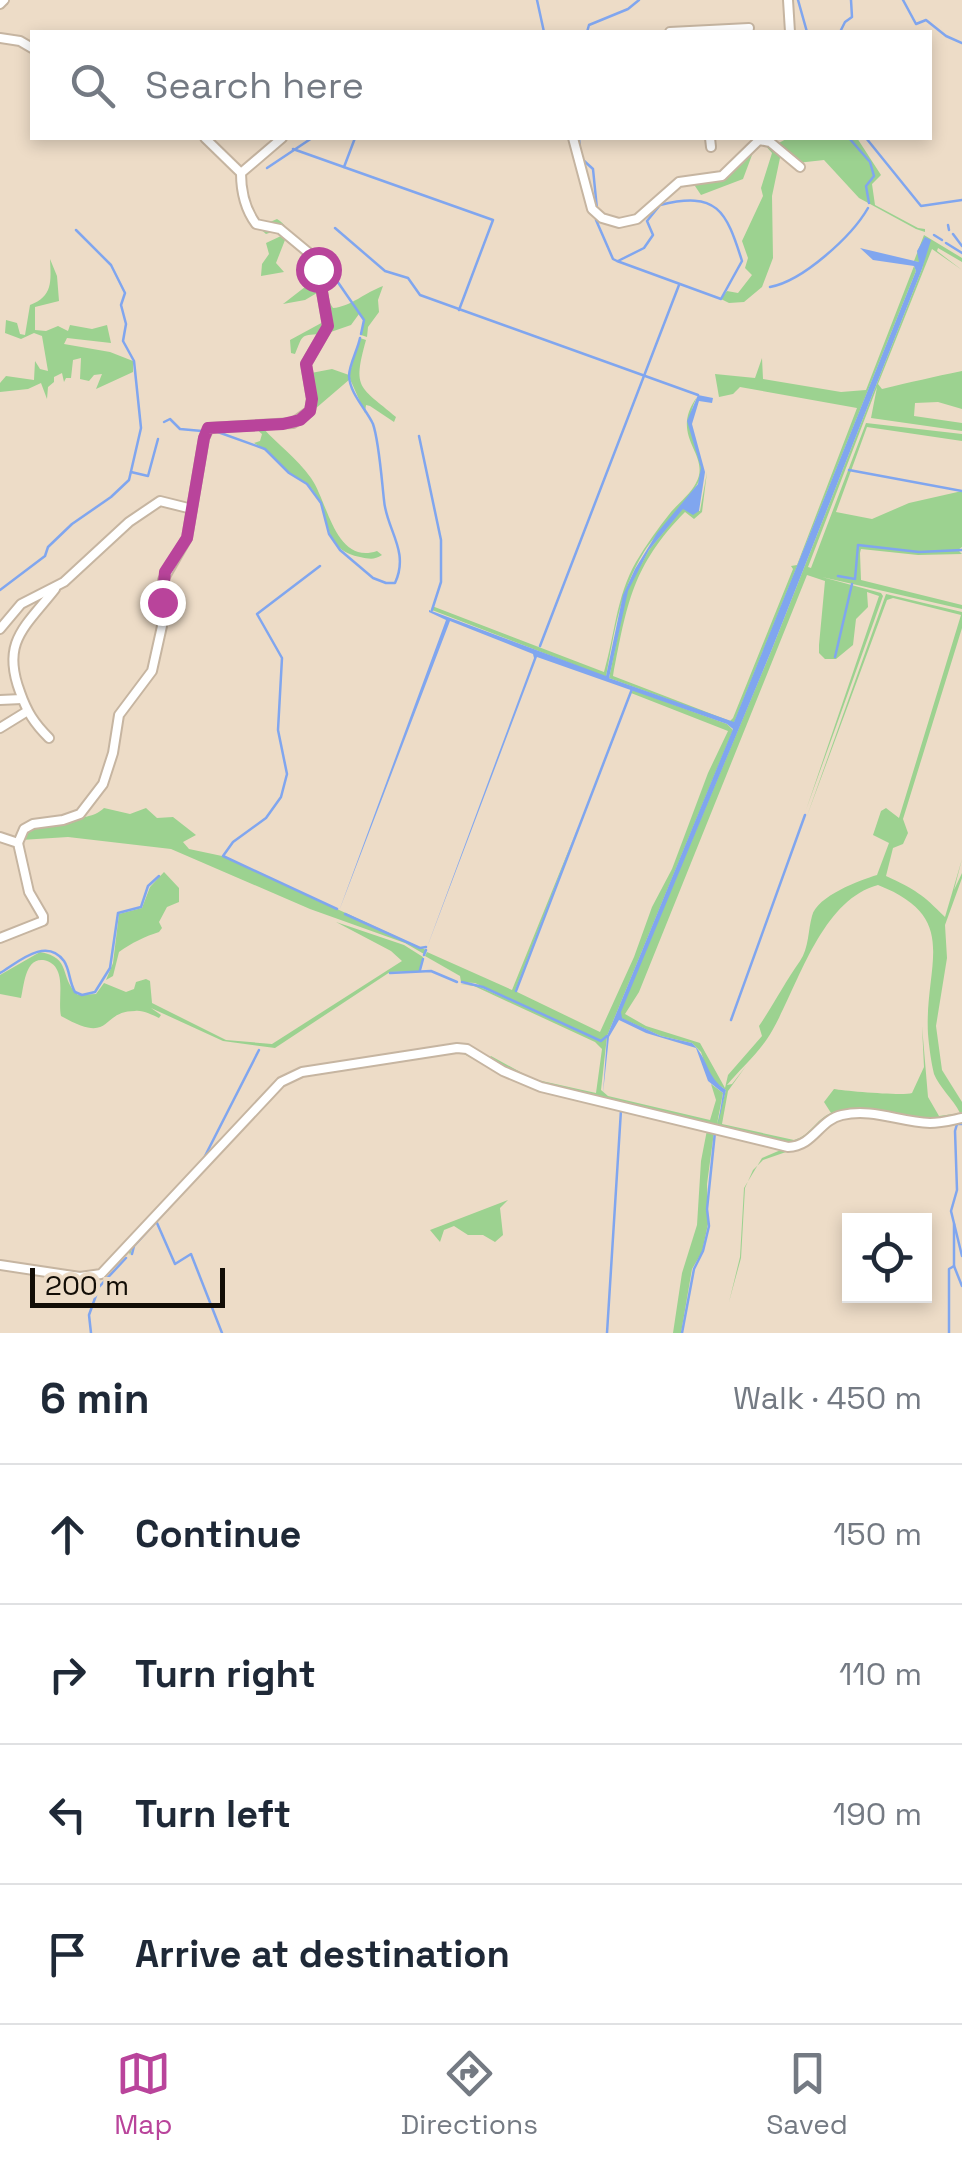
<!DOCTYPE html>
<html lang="en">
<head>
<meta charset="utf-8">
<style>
  :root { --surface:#fff; --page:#f6f6f7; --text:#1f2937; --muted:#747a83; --line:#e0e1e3; --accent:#b9449b }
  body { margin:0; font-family:"Space Grotesk",sans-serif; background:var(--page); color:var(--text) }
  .controls { position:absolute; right:30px; bottom:30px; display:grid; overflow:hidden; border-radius:0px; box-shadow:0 5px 15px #0003 }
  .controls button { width:90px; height:90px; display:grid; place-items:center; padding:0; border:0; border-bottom:2px solid var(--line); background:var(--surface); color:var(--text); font:50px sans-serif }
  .scale { position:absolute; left:30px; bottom:25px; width:195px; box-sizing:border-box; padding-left:10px; border:5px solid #120d06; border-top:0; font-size:28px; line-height:35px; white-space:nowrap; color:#120d06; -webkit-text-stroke:8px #eddcc7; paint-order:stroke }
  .stop { position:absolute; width:30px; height:30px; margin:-22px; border:8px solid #b9449b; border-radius:50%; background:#fff }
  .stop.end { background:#b9449b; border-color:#fff; box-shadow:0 2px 10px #0008 }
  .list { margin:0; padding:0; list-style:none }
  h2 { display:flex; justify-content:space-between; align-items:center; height:130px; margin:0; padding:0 40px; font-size:42px }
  h2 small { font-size:32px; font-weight:400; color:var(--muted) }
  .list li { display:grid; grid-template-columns:65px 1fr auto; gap:30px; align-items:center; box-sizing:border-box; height:140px; padding:0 40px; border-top:2px solid var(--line) }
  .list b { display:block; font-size:38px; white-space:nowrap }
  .list em { font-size:32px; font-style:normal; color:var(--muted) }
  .icon { flex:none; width:55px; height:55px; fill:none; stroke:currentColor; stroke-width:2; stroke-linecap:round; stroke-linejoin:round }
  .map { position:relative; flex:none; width:962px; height:1333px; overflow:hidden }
  .search { position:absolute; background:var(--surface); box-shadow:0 5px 15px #0003; left:30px; right:30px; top:30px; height:110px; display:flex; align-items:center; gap:25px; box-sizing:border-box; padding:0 35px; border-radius:0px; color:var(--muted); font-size:38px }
  .sheet { height:690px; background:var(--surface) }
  nav { display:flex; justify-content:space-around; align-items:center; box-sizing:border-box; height:140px; border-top:2px solid var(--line); background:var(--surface); font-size:28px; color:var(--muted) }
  nav a { display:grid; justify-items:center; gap:5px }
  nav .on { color:var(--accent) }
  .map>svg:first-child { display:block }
</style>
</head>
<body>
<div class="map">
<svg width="962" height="1333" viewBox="0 0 962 1333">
  <rect width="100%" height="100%" fill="#eddcc7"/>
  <g fill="#9cd290" fill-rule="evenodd">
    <path d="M199 138 239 173 250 218 280 231 315 262 326 326 320 334C299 335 303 336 295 354L291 353 290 340 325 321 317 293 305 300 283 304 314 280C314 258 300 253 285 240L276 263 284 272 261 276 262 264 269 254 266 243 281 236 275 231 266 234 246 216 237 173Z"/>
    <polygon points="788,138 857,138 881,175 872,184 875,205 918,228 925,229 925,232 916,229 859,198 824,160 797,163 777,144"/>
    <polygon points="759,142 765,142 779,152 780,158 772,196 773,258 762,287 744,302 729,303 721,299 727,291 738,293 752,275 745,268 748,258 742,241 763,196 761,188 772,153 764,144 755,147 743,179 701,195 691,180 716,179"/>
    <path d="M277 219C286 224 286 230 293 236 308 250 319 246 327 269 331 283 324 296 333 308 350 307 366 292 383 286L378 300 379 312 368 327 367 337 361 335 364 319 359 314 351 325 325 334C319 269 327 256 263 225Z"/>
    <path d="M924 235 962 258V262L938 248 937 251 962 270 932 249 878 384 882 389C911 382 933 377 962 371V409L938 402 915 403 914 416 962 423V431L871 418 877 387 808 567 811 568 866 423 962 434V441L867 427 836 512 872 519 909 503 962 491V547L958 550 962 554 918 555 861 549 860 553 861 580 962 605V609L822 577 881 593 883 596 806 810 879 596 867 592 868 607 856 619 853 645 836 659H825L819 653V645L825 581 807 575 639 992 625 1014 646 1026 700 1043 725 1088 728 1075 762 1036 759 1026C774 1004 785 982 800 961 809 948 808 930 812 916 817 896 860 880 877 875L889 843 873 835 881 811 886 808 899 818 961 615 893 598 887 600 807 816 886 594 962 612V628L903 819 908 833 903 844 893 848 886 876C916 890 922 894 945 917L962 859 954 890 962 873V878L945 925 947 958 936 1026 942 1070 962 1102V1116L932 1120 879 1111 848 1112 807 1138 789 1144 524 1079 489 1058 491 1056 533 1079 596 1093 602 1049 595 1042 474 986 460 984 475 985 545 1015 475 983 461 982 460 976 425 956 427 952 512 990 578 827 515 991 600 1032 634 957 652 907 672 869 708 773 728 731 631 693 633 690 727 724 733 730 607 1036 601 1090 608 1096 710 1120 716 1100 711 1084 723 1093 717 1124 726 1090 710 1079 701 1052 692 1043 661 1036 621 1018 620 1012 772 649 922 269 927 248 920 254 919 262 914 261ZM878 885C962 918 924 964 928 1034 929 1046 931 1062 934 1074 939 1087 953 1099 960 1113L939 1116 928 1097 922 1026 924 1067 912 1093C903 1096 845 1091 834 1089L824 1102 831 1113C816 1119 810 1136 794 1140L722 1124 728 1091 746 1066 732 1084 727 1085C741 1068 761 1051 772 1031 798 986 821 900 878 885Z"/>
    <path d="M50 259 57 276 59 301 35 307V330L46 331 58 326 68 331 70 325 92 329 107 325 111 343 67 338 64 344 110 352 133 361V372L96 389 102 374 94 375 89 381 80 379 81 358 73 360 71 378H66L64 382 62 373 54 377V382L48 387 47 399 41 383 28 389 0 392V383L6 376 34 380 35 361 40 369 48 371 42 336 34 333 21 339 5 333 6 320 17 323 20 334 25 335 30 305C53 296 51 282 50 259Z"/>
    <path d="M914 266 916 271 734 723 609 678 627 591 649 550 683 508 700 511 707 472 702 512 694 519 685 512C632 566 627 604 613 676L730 721 733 718 793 569 791 566 797 565 857 408 740 387 733 394 719 397 715 374 755 378 762 358 763 379 841 392 866 390Z"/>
    <path d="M360 338 366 340C352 390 360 386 396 417L394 422 370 406 366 405 365 413 350 379 308 415 312 409 306 374 332 369 349 375Z"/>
    <path d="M697 397C677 437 707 445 700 478 697 492 655 534 644 552 620 591 614 633 606 677L432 610V606L604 672C615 635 616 597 636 562 646 545 658 528 671 512 679 503 691 493 696 483 712 454 668 437 697 397Z"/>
    <path d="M263 428C278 445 296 457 311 478 328 502 335 565 377 551L382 555C374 560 370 559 360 557 321 549 332 518 314 492 307 481 299 481 290 473 277 464 269 451 254 443L260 441 262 434 256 429Z"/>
    <path d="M104 808 130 814 146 808 157 818 173 817 196 835 183 842 189 849 222 856 426 950 424 954 405 943 310 909 171 849 68 837 21 840C33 810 84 828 104 808Z"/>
    <path d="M164 872 179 888V902L167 907 159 922 162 928 159 932C146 936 131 943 119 952L113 976 106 980 113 963 119 914 142 908 150 887Z"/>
    <path d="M336 922 404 945 423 957 419 971 390 972 275 1048 223 1041 151 1008 161 1015 159 1018C152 1015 143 1010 135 1011 99 1011 114 1046 61 1016 58 1002 64 980 56 968 54 964 47 960 43 960 25 958 24 986 21 998L0 994V975L40 952C73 958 58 977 78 995L96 994 104 983 126 992 134 989 136 982 146 979 150 981 152 1003 226 1040 272 1044 402 961 391 951Z"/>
    <polygon points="460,1050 540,1087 785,1149 807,1144 831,1123 835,1123 809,1144 763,1160 753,1170 745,1188 741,1258 729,1302 740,1257 744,1188 762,1158 783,1149 714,1132 707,1184 708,1224 702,1252 692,1269 681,1333 673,1333 682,1273 697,1225 701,1161 707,1130 550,1092 513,1080 460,1052 302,1076 281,1088 133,1246 130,1255 128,1249 281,1085 303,1074"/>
    <polygon points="508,1200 500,1208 503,1235 495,1242 483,1235 468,1235 454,1226 444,1230 440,1242 430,1230"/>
  </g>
  <path fill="#80a6ef" d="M925 237 931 240 922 269 772 649 621 1012 622 1018 661 1036 692 1043C709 1059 706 1077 726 1090L718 1124 723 1093 708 1081 696 1048 646 1033 619 1020 609 1037 603 1093 607 1036 733 729 727 724 537 657 426 950 534 658 533 654 450 621 339 911 446 620 429 612V610L606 676 623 595 635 569 657 533 698 484 701 468 687 421 698 395 713 398 712 403 699 401 692 424 705 472 699 511 693 515 683 509 649 550 628 591 609 678 734 722 916 271 914 266 873 260 860 248 919 262 917 251Z"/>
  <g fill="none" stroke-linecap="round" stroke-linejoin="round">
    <g stroke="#80a6ef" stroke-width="2.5">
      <polyline points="537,0 544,32"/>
      <polyline points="798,0 807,32"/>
      <polyline points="903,0 916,24 926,20 946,36 962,43"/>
      <polyline points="587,32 589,25 628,9 639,0"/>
      <polyline points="840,32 845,22 852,17 851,0"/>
      <polyline points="579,138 580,151"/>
      <polyline points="849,138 870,162 874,176 866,186 869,203"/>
      <polyline points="866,138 921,206 962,200"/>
      <polyline points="293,149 493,220 459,310"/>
      <polyline points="582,159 593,169 597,209"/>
      <polyline points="344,167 355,138"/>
      <polyline points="267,168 312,138"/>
      <path d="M596 220 613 259 617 261 721 299 742 261C726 210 717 191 660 205L647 221 653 235 644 248 618 261"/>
      <polyline points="948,225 949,230"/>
      <polyline points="335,228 385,271 408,278 420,295 698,395"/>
      <polyline points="953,234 962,246"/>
      <polyline points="934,235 942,240"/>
      <polyline points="946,243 962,253"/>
      <polyline points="330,264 335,278 364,320 361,334"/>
      <path d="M770 287C803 281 852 236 868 208"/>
      <polyline points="164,422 170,419 180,429 202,431"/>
      <path d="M215 431 265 449 289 473 307 484 321 503 329 534 340 550 373 578 386 583H395C410 551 386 529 384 500 382 483 379 441 373 424 366 409 350 394 349 376 349 365 358 349 360 338"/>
      <polyline points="419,436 441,540 441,582 432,610"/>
      <polyline points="849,470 962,491"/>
      <polyline points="131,472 148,476 158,439"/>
      <polyline points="320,566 257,614 282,658 278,730 287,774 281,797 266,818 233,842 223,856 337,909"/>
      <polyline points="838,576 855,579 858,545 919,552 962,550"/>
      <polyline points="0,590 45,556 48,547 72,524 111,497 129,480 141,428 134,361 123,341 126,324 121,305 125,293 111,265 76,230"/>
      <polyline points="540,646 679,285"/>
      <polyline points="835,657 852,584"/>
      <polyline points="345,914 420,948 426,947"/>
      <polyline points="424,955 426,950"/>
      <polyline points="420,970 423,959"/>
      <path d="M0 973C17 963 46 936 64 961 70 970 69 982 75 992L82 995 95 992 110 968 118 913 141 907 148 886 159 876"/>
      <polyline points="390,973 431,971 457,982"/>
      <polyline points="462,982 483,987 601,1041 607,1036"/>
      <polyline points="516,991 632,689"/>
      <polyline points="731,1020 805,815"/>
      <polyline points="962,1124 957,1124 955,1131 957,1190 951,1211 962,1256"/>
      <polyline points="204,1158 259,1050"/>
      <polyline points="157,1223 175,1264 191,1254 222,1333"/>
      <polyline points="954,1224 954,1266 962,1286"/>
      <polyline points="132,1254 134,1246 208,1165"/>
      <polyline points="91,1333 89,1315 99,1287 126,1258"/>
      <polyline points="607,1333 621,1110 611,1108"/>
      <polyline points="682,1333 694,1269 703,1251 709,1226 707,1209 715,1132"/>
      <polyline points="949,1333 949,1269 954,1266"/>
    </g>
    <defs>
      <g id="minor">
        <polyline points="788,0 790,32"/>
        <polyline points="0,4 4,0"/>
        <polyline points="670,32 749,28"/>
        <polyline points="0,38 20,41 32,48"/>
        <polyline points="205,138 241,173"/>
        <polyline points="573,138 592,209 602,218 619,223 637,219 679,182 722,176 759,140 770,142 800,167"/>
        <polyline points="710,138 711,147"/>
        <polyline points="0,629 21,604 64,582 129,522 160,501 192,509"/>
        <polyline points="0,700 22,699"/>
        <polyline points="0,728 26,712"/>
        <path d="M49 738C34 723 27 712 20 692 1 642 25 627 55 589"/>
        <polyline points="0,837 18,843 29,892 43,916 43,921 0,938"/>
        <path d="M18 843 24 829 33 824 63 820 80 814 103 784 113 753 119 715 152 671 162 626 163 580 187 538 204 438 209 428 293 423 310 411 312 399 306 364 328 326 317 264 309 253 280 229 256 224C245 209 241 191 241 173L282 138"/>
        <path d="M0 1265 80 1277 101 1274 281 1082 302 1072 457 1048 467 1049 503 1071 541 1087 788 1147C814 1146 819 1120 842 1115 873 1108 899 1122 930 1123 941 1123 952 1120 962 1118"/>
      </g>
    </defs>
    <use href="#minor" stroke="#c6b5a1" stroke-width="12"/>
    <use href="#minor" stroke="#fff" stroke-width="8"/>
  </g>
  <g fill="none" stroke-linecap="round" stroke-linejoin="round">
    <polyline stroke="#b9449b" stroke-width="12" points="162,602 165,572 187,538 204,438 208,428 283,424 300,420 310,411 312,399 306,364 328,326 318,269"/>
  </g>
</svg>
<div class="controls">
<button><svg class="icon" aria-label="locate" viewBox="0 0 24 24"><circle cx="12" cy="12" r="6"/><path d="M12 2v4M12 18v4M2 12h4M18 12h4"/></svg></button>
</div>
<div class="scale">200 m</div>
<div class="stop" style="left:318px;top:269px"></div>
<div class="stop end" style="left:162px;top:602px"></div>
<div class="search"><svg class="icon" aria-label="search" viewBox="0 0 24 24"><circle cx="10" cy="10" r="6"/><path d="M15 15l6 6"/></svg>Search here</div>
</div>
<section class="sheet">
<h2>6 min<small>Walk · 450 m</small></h2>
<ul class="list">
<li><svg class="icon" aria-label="ahead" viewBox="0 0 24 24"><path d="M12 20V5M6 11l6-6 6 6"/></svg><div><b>Continue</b></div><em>150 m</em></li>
<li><svg class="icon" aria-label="right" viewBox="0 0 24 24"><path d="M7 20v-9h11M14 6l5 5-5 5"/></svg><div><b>Turn right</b></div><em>110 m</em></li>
<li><svg class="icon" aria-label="left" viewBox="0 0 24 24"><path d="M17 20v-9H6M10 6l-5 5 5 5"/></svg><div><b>Turn left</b></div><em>190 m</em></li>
<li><svg class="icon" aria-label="arrive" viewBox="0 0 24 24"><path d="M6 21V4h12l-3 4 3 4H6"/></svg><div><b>Arrive at destination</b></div></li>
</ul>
</section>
<nav>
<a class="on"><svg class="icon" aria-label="map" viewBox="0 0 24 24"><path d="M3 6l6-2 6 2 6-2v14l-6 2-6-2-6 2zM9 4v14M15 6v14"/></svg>Map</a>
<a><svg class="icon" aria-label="directions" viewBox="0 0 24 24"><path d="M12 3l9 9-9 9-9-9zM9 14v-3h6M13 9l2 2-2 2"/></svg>Directions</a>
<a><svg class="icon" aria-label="saved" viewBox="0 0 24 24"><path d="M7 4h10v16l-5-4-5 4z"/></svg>Saved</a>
</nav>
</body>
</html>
